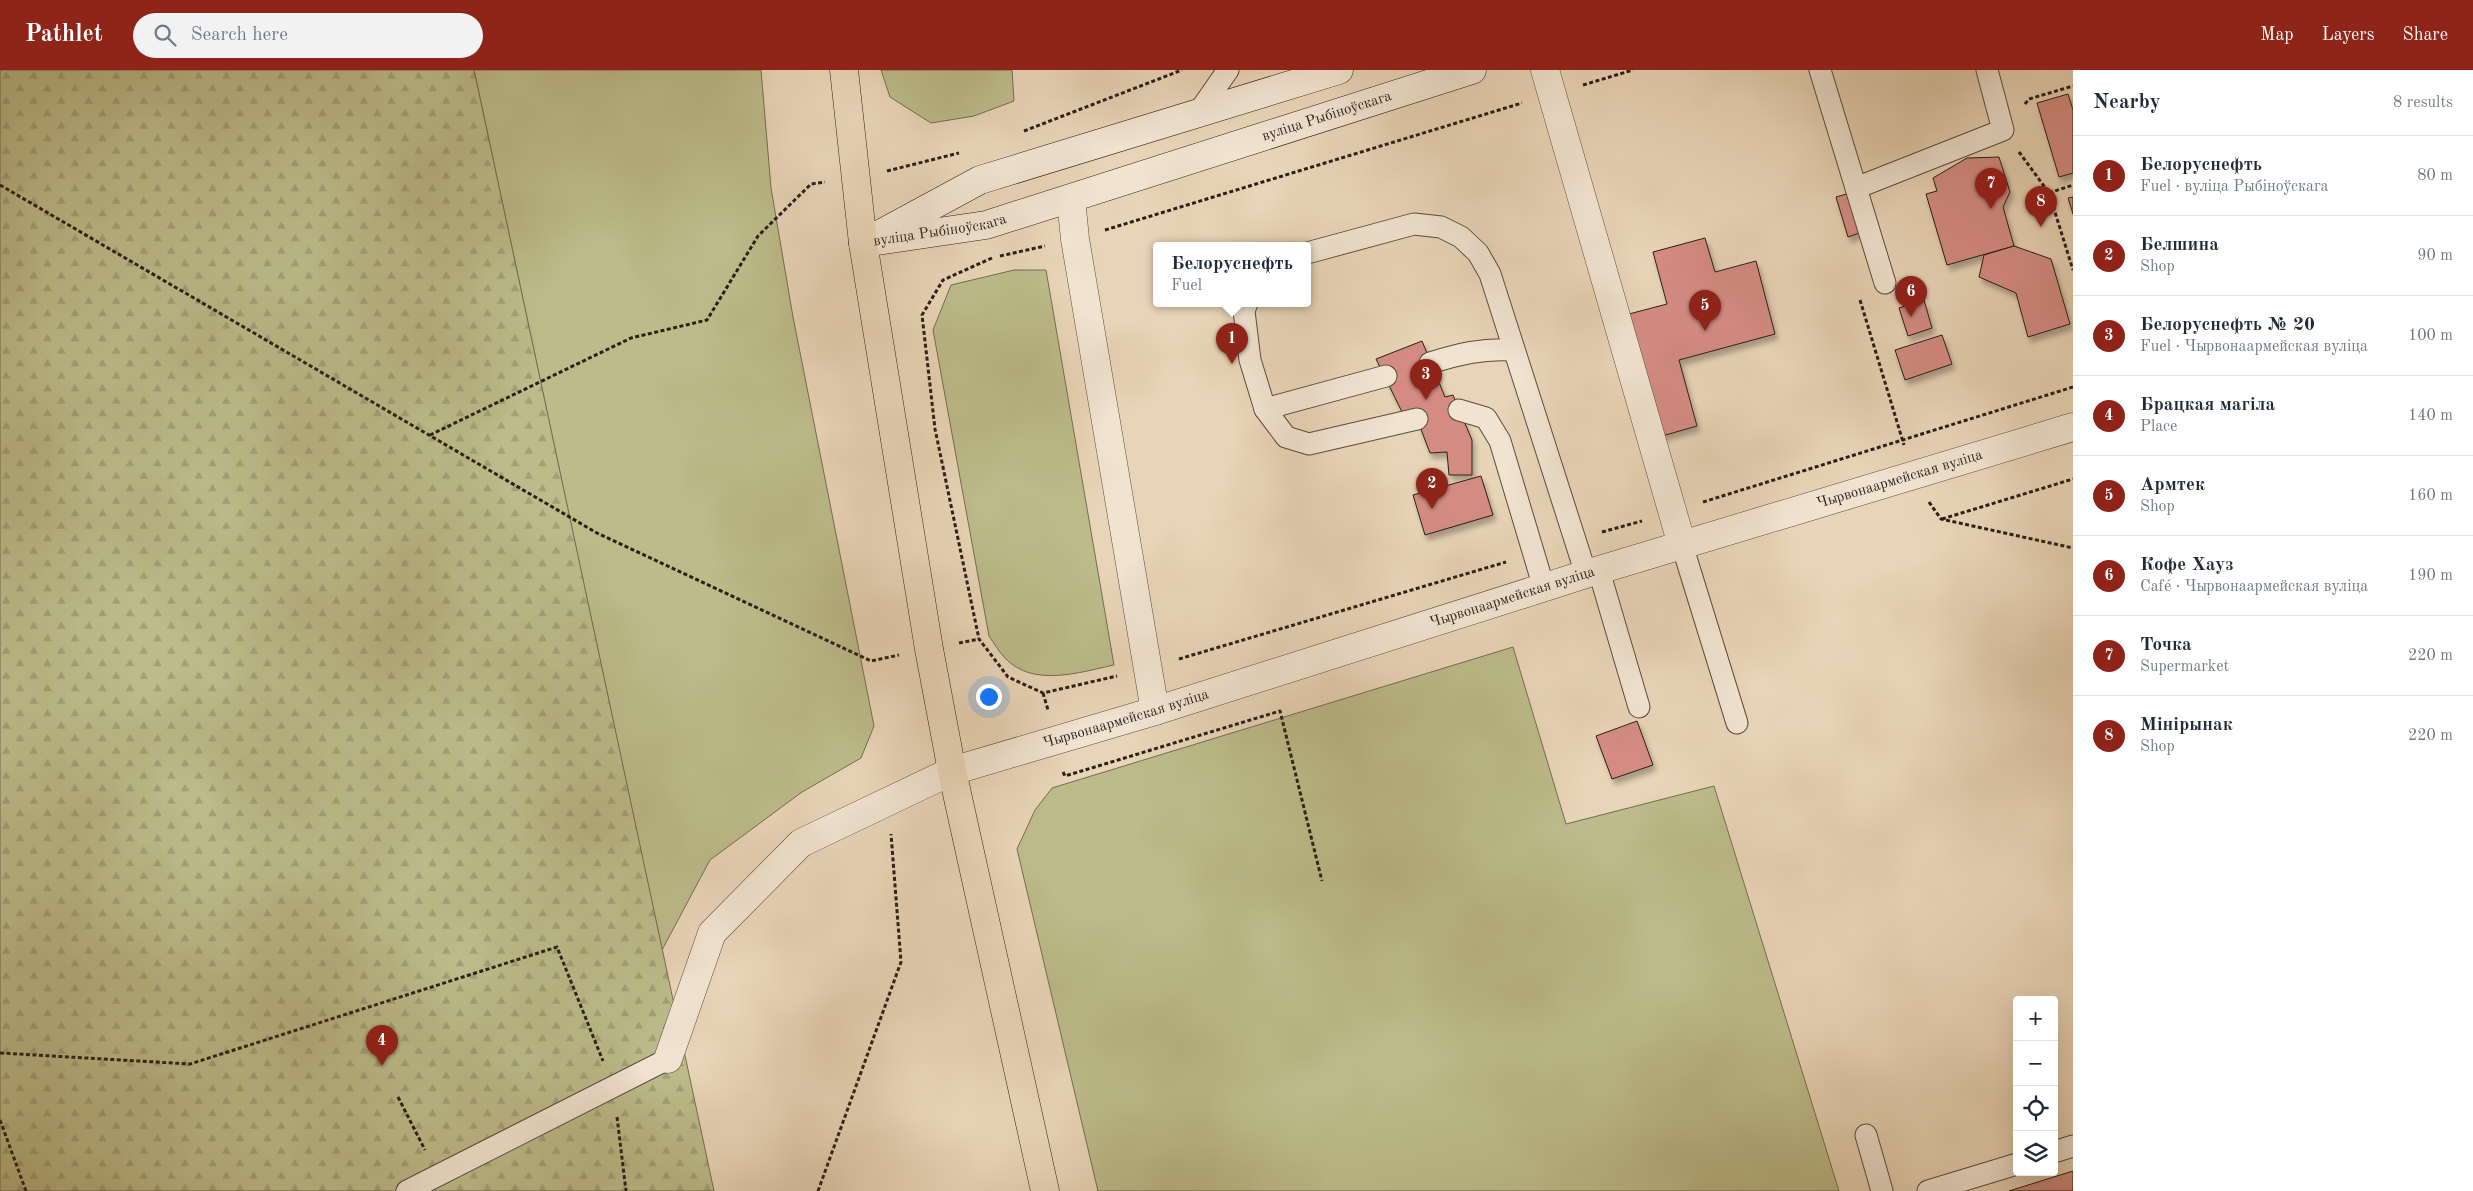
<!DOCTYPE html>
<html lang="en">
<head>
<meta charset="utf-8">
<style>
  :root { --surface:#fff; --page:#f2f2f3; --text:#1f2937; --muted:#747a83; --line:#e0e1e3; --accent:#8f2418 }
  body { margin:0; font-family:"Old Standard TT",serif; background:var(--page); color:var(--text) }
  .controls { position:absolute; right:15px; bottom:15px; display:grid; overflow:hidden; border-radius:5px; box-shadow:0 5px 20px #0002 }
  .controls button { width:45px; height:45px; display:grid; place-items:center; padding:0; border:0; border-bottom:1px solid var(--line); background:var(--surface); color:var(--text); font:25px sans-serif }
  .you { position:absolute; left:988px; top:626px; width:18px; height:18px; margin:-12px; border:4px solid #fff; border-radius:50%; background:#1a73e8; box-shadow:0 0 0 8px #1a73e833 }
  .badge { display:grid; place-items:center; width:32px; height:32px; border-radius:50%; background:var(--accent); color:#fff; font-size:16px; font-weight:700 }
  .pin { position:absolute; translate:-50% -41px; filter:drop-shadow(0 1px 2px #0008) }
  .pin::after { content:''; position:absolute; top:26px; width:18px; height:15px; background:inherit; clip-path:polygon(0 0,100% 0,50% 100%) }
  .popup { position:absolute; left:1153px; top:172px; width:158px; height:65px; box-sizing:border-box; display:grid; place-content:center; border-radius:5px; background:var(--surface); filter:drop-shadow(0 1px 4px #0005); font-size:16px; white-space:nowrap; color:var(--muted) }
  .popup b { font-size:19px; color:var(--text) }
  .popup::after { content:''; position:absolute; left:50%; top:100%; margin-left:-10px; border:10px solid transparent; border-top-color:var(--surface) }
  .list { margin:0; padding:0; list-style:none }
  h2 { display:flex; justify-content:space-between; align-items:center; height:65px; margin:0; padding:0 20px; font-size:21px }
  h2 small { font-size:16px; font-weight:400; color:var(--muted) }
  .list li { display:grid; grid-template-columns:32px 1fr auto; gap:15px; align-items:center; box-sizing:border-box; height:80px; padding:0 20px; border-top:1px solid var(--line) }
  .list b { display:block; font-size:19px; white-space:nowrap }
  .list p { margin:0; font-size:16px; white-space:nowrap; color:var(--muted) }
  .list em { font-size:16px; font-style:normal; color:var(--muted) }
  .icon { flex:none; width:28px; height:28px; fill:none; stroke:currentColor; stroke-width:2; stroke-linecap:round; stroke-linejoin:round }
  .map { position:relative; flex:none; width:2073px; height:1121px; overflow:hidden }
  header { display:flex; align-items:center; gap:30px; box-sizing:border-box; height:70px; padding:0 25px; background:var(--accent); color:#fff }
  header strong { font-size:24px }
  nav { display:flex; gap:28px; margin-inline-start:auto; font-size:18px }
  .search { width:350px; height:45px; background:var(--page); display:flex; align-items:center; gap:12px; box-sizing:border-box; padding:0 18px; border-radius:28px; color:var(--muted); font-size:19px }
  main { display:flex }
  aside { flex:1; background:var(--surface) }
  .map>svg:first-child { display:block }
</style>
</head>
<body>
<header>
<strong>Pathlet</strong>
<div class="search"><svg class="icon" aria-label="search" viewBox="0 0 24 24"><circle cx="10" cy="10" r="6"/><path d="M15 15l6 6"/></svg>Search here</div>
<nav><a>Map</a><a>Layers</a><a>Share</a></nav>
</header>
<main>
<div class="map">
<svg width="2073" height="1121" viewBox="0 0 2073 1121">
  <defs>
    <pattern id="forest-firs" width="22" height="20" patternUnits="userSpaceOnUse" patternTransform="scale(1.25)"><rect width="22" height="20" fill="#bcbb89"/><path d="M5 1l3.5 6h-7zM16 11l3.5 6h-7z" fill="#a2a076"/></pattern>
    <filter id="shadow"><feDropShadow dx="3" dy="5.5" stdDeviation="2.5" flood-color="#0004"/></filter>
  </defs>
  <rect width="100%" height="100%" fill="#e8d4b6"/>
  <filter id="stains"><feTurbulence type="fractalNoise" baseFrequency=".004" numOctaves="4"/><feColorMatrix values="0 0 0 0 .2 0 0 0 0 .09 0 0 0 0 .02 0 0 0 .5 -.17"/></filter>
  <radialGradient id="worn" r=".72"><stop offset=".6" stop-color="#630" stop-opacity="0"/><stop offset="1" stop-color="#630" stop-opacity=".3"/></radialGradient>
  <g fill="#bcbb89" stroke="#726d50">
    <polygon points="474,0 761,0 771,118 793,247 874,656 861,688 802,722 710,790 662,880"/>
    <polygon points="881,0 1012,0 1014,31 974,46 931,53 890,27"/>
    <path d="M1014 200H1046L1114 595C1081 602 1033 618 1005 588 999 582 994 573 989 566L933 260 951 215Z"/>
    <polygon points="1513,577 1566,754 1714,716 1839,1121 1098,1121 1017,779 1035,740 1052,718"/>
  </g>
  <polygon fill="url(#forest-firs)" stroke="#726d50" points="0,0 474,0 714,1121 0,1121"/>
  <g fill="#d48c82" stroke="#291f17" filter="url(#shadow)">
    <polygon points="2068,24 2073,40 2073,103 2059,107 2037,33"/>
    <polygon points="1999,87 2010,122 2003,137 2014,176 1947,195 1926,124 1937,121 1933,108 1967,88"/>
    <polygon points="1850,123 1862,162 1848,167 1836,127"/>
    <polygon points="2073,127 2073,144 2068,128"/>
    <polygon points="1705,168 1715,202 1756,191 1775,264 1679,290 1697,356 1662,366 1629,244 1667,234 1653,182"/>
    <polygon points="2014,176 2051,189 2070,254 2028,267 2016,223 1979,207 1984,185"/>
    <polygon points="1924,230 1932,258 1908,266 1899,238"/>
    <polygon points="1942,265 1952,294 1905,310 1895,280"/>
    <polygon points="1422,271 1445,327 1453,325 1472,370 1472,405 1449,405 1447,382 1430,383 1417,349 1403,344 1376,289"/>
    <polygon points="1481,406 1493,445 1425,465 1413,425"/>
    <polygon points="1637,651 1653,695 1612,709 1596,666"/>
    <polygon points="2073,1101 2073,1121 2009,1121"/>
  </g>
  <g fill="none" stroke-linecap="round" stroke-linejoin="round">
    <defs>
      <g id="service">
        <polyline points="1820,0 1885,213"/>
        <polyline points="1198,43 1228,0"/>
        <polyline points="1856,118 2003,60 1987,0"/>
        <polyline points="1307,183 1414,154 1441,157 1461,167 1478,183 1490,204 1586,504"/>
        <polyline points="1247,233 1244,241 1250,290 1265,339 1286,367 1309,374 1417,349"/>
        <path d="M1430 293C1459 284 1483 278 1513 280"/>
        <polyline points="1265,339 1386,306"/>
        <polyline points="1459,340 1486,348 1500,371 1544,518"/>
        <polyline points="1682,475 1737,653"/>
        <polyline points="1599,501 1639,637"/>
        <polyline points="1866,1065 1882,1121"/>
        <polyline points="2054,1082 2073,1076"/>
        <polyline points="407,1121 668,989"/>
        <polyline points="1928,1121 2017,1094"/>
      </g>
      <g id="minor">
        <polyline points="1545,0 1682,475"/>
        <polyline points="1071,129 1075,169 1155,641"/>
        <path id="s1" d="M668 989 712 863 801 773 952 701 1155 641 1586 504 2073 357"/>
      </g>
      <g id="secondary">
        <polyline points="880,164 980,110 1339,0"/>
        <path id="s2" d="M863 173 986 155 1472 0"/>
      </g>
      <polyline id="trunk" points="844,0 863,173 929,579 952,701 1045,1121"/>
    </defs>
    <use href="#service" stroke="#594c3f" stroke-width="23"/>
    <use href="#minor" stroke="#594c3f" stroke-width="29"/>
    <use href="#secondary" stroke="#291f17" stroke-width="29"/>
    <use href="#trunk" stroke="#291f17" stroke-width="29"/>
    <g stroke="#291f17" stroke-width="3" stroke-dasharray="4 2.5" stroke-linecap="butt">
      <polyline points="1583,15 1633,0"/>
      <polyline points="2025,34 2029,29 2073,16"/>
      <polyline points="1024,61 1182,0"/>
      <polyline points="2019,82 2049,123 2073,200"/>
      <polyline points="887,101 959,83"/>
      <polyline points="0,115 597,463 871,591 899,585"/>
      <polyline points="2049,123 2073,115"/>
      <polyline points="1105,160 1522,33"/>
      <polyline points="1000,186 1045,176"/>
      <polyline points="992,188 943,210 922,245 935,359 979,569 1008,607 1043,623 1117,606"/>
      <polyline points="1860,230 1904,375"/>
      <polyline points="430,365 631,268 707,250 758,166 811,114 825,112"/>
      <polyline points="1703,432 2073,317"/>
      <polyline points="1929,432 1941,449 2073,478"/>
      <polyline points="1942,449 2073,409"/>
      <polyline points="1602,462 1642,451"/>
      <polyline points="959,573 979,569"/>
      <polyline points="1179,589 1506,492"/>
      <polyline points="1043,623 1048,640"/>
      <polyline points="1063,702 1065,706 1280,641 1322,811"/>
      <polyline points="0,983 190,994 557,877 603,991"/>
      <polyline points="398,1027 425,1080"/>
      <polyline points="617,1047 626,1121"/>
      <polyline points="0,1050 26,1121"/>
      <polyline points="818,1121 901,892 891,764"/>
    </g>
    <use href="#service" stroke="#f0e3d0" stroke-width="21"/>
    <use href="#minor" stroke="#f0e3d0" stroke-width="28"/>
    <use href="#secondary" stroke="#f0e3d0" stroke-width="28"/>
    <use href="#trunk" stroke="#e8d4b6" stroke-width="28"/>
  </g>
  <g text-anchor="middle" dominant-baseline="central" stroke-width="4.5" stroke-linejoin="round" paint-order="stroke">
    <g font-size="15" fill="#291f17" stroke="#f0e3d0">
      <text stroke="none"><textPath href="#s2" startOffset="482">вуліца Рыбіноўскага</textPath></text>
      <text stroke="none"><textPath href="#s2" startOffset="78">вуліца Рыбіноўскага</textPath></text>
      <text stroke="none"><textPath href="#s1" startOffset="1419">Чырвонаармейская вуліца</textPath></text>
      <text stroke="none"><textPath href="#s1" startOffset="1014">Чырвонаармейская вуліца</textPath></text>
      <text stroke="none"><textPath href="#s1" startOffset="609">Чырвонаармейская вуліца</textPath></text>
    </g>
  </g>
  <rect width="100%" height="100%" filter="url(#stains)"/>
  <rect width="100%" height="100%" fill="url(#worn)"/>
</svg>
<div class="controls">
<button>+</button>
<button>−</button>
<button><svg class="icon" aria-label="locate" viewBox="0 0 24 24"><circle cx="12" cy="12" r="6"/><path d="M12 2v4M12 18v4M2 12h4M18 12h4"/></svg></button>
<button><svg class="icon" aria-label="layers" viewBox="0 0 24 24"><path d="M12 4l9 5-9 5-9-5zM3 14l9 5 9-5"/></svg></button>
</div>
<div class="you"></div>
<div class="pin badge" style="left:1232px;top:294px">1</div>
<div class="popup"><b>Белоруснефть</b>Fuel</div>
<div class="pin badge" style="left:1432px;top:439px">2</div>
<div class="pin badge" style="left:1426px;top:330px">3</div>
<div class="pin badge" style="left:382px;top:996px">4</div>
<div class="pin badge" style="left:1705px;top:261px">5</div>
<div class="pin badge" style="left:1911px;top:247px">6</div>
<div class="pin badge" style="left:1991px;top:139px">7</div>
<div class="pin badge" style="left:2041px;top:157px">8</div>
</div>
<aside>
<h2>Nearby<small>8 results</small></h2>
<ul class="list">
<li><span class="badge">1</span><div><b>Белоруснефть</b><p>Fuel · вуліца Рыбіноўскага</p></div><em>80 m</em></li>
<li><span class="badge">2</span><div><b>Белшина</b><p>Shop</p></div><em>90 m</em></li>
<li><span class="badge">3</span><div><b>Белоруснефть № 20</b><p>Fuel · Чырвонаармейская вуліца</p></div><em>100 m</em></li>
<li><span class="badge">4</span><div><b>Брацкая магіла</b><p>Place</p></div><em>140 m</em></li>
<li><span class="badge">5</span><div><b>Армтек</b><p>Shop</p></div><em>160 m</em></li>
<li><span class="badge">6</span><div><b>Кофе Хауз</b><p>Café · Чырвонаармейская вуліца</p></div><em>190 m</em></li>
<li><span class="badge">7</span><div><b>Точка</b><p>Supermarket</p></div><em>220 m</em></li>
<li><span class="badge">8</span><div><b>Мінірынак</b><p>Shop</p></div><em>220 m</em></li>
</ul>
</aside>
</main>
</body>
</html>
